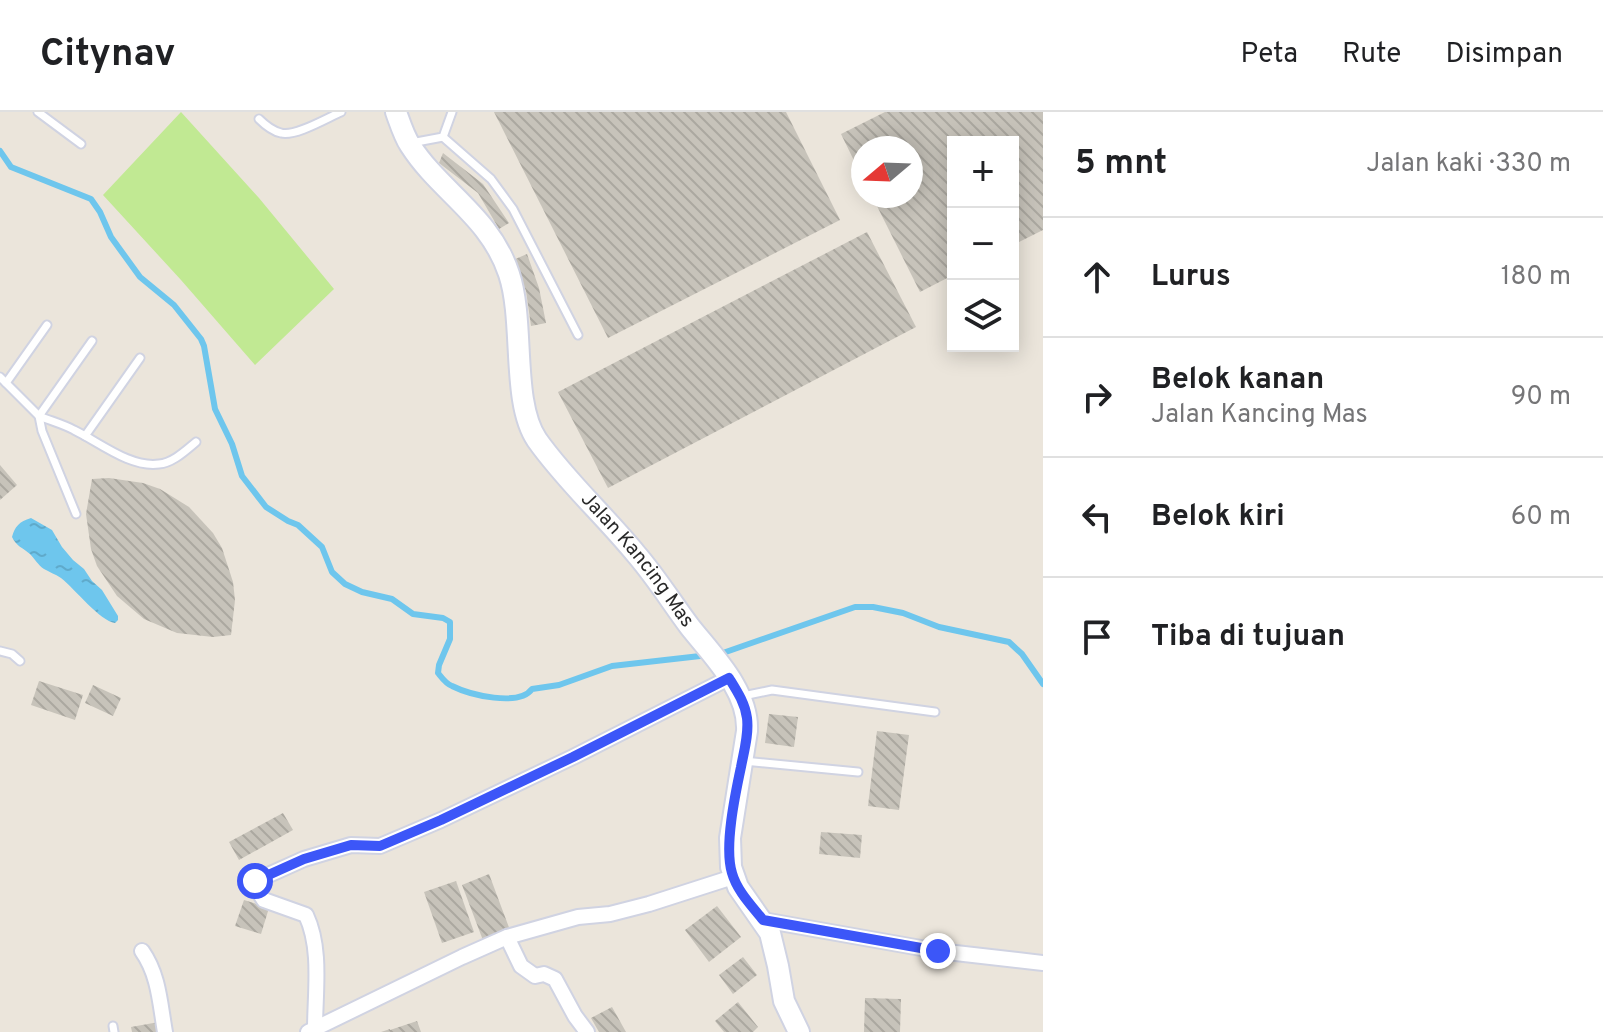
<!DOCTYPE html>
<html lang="id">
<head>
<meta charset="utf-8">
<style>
  :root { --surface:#fff; --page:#f6f6f6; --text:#202124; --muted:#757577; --line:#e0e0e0 }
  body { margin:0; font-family:Overpass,sans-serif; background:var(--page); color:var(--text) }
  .controls { position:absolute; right:24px; top:24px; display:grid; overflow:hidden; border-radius:0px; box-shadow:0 4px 20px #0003 }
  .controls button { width:72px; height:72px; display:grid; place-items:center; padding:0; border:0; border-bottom:2px solid var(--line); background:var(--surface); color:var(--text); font:40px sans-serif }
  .compass { position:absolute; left:851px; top:24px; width:72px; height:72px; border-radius:50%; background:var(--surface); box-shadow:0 4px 20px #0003; rotate:251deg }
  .stop { position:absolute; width:24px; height:24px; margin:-18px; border:6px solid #3c56f8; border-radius:50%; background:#fff }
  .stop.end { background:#3c56f8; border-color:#fff; box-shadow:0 2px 8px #0008 }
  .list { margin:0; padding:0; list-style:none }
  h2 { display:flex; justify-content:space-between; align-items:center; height:104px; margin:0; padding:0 32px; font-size:34px }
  h2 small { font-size:26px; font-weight:400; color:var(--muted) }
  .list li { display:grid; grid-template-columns:52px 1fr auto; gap:24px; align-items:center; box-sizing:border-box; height:120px; padding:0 32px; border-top:2px solid var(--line) }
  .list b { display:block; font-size:30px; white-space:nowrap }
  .list p { margin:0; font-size:26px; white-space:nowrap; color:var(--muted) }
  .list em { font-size:26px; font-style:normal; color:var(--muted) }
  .icon { flex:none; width:44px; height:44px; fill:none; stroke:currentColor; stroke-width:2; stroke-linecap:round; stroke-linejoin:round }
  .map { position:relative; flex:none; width:1043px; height:920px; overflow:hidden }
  header { display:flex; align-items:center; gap:48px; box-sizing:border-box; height:112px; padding:0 40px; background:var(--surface); border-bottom:2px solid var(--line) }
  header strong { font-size:38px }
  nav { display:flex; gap:44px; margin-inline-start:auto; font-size:28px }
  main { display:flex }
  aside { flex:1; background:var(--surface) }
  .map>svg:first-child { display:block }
</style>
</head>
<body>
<header>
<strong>Citynav</strong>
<nav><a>Peta</a><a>Rute</a><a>Disimpan</a></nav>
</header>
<main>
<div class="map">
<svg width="1043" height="920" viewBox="0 0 1043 920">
  <defs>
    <pattern id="water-ripples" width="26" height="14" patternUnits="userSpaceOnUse" patternTransform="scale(2)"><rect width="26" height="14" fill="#6ec6ed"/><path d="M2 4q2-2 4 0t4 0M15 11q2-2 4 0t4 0" fill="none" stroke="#5faacb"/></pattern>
    <pattern id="building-back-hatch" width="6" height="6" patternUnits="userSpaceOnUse" patternTransform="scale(2)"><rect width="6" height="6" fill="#c7c3ba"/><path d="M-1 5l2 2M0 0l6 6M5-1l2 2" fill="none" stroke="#aba8a0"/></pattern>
  </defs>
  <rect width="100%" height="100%" fill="#ebe5db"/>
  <polygon fill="#c1e993" points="181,0 259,86 334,177 255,253 181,168 103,83"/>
  <path fill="url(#water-ripples)" d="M31 406 52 418 62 435 73 448 84 457 92 469 102 478 118 504V508L115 511C100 509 75 477 61 466 55 462 49 460 44 457 38 453 35 447 30 442 23 436 16 434 12 425 15 414 19 410 31 406Z"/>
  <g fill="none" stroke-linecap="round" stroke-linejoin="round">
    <g stroke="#6ec6ed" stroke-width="6">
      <path d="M0 39 11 55 91 87 100 100 111 125 140 165 174 193 201 227 204 234 215 297 232 332 242 364 266 395 288 409 298 413 322 435 332 460 345 472 362 480 392 487 413 502 443 506 450 510V527L439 553 438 561C442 566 446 572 452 574 470 583 519 595 532 577L559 573 612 554 709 543"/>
      <polyline points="720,542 855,495 873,495 903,501 939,515 1009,530 1022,542 1043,572"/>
    </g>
  </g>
  <g fill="url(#building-back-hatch)">
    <polygon points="494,0 786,0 840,108 608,226"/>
    <polygon points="885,0 1043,0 1043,118 1013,133 1013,30 953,30 953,163 920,180 872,84 911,84 911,36 863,36 863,67 841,22"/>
    <polygon points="443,41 483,72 509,111 499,117 478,81 439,51"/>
    <polygon points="867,120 916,215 608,376 558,280"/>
    <polygon points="527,142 539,176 546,211 531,214 526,179 513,148"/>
    <polygon points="0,353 17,373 0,388"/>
    <polygon points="109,366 143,371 160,377 189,395 213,421 222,436 233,470 235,488 231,523 213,525 177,521 144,507 117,484 97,454 91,437 86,402 92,367"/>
    <polygon points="39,569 83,583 75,608 31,593"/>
    <polygon points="93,573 121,586 113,604 85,591"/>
    <polygon points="769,602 798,605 794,635 765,631"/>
    <polygon points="877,619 909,623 899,698 868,694"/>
    <polygon points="283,701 293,718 239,748 229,730"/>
    <polygon points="821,720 862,723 860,746 819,742"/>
    <polygon points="489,762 511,821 484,831 462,773"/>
    <polygon points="456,769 474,820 442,831 424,780"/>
    <polygon points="244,788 269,796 261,822 235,814"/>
    <polygon points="717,794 741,825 709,850 685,818"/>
    <polygon points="743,845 757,863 733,882 719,863"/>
    <polygon points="865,886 901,887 900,920 864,920"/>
    <polygon points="738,890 758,915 753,920 724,920 715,909"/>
    <polygon points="612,895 626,920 599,920 591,906"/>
    <polygon points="417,909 421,920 381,920 390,917 390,918"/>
    <polygon points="159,910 161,920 132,920 131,915"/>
  </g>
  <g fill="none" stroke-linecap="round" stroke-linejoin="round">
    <defs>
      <g id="lane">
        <polyline points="38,0 81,32"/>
        <path d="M259 7C265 13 272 19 281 21 295 25 327 6 341 0"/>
        <polyline points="443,25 491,67 513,97 578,223"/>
        <polyline points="411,31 443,25 452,0"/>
        <path d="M92 229 39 304C51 309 63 312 74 318 99 330 130 356 159 352 173 351 186 338 196 330"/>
        <polyline points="0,265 39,304 42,319 76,402"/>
        <polyline points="6,271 47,213"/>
        <polyline points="85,324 140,246"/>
        <polyline points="0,539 12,542 20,549"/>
        <polyline points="743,584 772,578 935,600"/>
        <polyline points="744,649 858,660"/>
        <polyline points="113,914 114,920"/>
      </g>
      <g id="street">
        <polyline points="763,808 938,839 1043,851"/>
        <polyline points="507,825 521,854 535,864 544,862 555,867 575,904 587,920"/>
        <path d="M142 839C159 863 160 892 165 920"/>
        <path d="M315 917C315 880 322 837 306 803L264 788 258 779 255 769 304 747 351 733 380 734 441 708 573 645 729 566"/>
        <polyline points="308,920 462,845 507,825 578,805 610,802 649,792 733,765"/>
      </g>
      <g id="secondary">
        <path id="s1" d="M396 0C400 11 404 24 410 33 440 80 490 104 509 162 525 210 511 290 537 328 566 369 604 403 636 442 656 465 672 491 690 515 713 544 749 579 747 619L730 726 731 755 738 775 770 821 778 854 784 889 799 920"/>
      </g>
    </defs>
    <use href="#lane" stroke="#d0d3e2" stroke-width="11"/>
    <use href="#street" stroke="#d0d3e2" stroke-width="18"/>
    <use href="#secondary" stroke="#d0d3e2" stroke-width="24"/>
    <use href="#lane" stroke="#fff" stroke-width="7"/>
    <use href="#street" stroke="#fff" stroke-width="14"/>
    <use href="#secondary" stroke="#fff" stroke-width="20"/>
  </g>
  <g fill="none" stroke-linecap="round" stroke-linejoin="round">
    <path stroke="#3c56f8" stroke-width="10" d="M255 769 304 747 351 733 380 734 441 708 573 645 729 566C737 579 745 591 747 606 749 622 744 639 741 655 735 683 724 735 732 761 737 779 752 794 763 808L938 839"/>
  </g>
  <g text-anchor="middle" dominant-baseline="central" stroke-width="6" stroke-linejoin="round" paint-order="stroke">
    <g font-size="20" fill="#292929" stroke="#fff">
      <text stroke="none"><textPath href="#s1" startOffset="526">Jalan Kancing Mas</textPath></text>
    </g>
  </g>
</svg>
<div class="controls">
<button>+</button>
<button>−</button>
<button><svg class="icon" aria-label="layers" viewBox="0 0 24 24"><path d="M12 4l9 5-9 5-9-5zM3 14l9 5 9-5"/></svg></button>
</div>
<svg class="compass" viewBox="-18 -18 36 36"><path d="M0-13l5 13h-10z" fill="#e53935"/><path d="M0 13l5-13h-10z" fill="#757577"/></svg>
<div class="stop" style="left:255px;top:769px"></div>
<div class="stop end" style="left:938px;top:839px"></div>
</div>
<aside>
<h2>5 mnt<small>Jalan kaki · 330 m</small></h2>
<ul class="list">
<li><svg class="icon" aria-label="ahead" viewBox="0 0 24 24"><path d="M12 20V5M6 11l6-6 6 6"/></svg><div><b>Lurus</b></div><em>180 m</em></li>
<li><svg class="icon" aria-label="right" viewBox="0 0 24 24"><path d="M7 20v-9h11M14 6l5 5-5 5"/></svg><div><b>Belok kanan</b><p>Jalan Kancing Mas</p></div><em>90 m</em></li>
<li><svg class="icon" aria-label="left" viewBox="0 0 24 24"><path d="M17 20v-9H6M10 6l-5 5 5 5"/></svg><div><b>Belok kiri</b></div><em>60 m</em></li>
<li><svg class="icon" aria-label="arrive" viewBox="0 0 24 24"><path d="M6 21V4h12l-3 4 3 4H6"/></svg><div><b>Tiba di tujuan</b></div></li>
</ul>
</aside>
</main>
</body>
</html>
